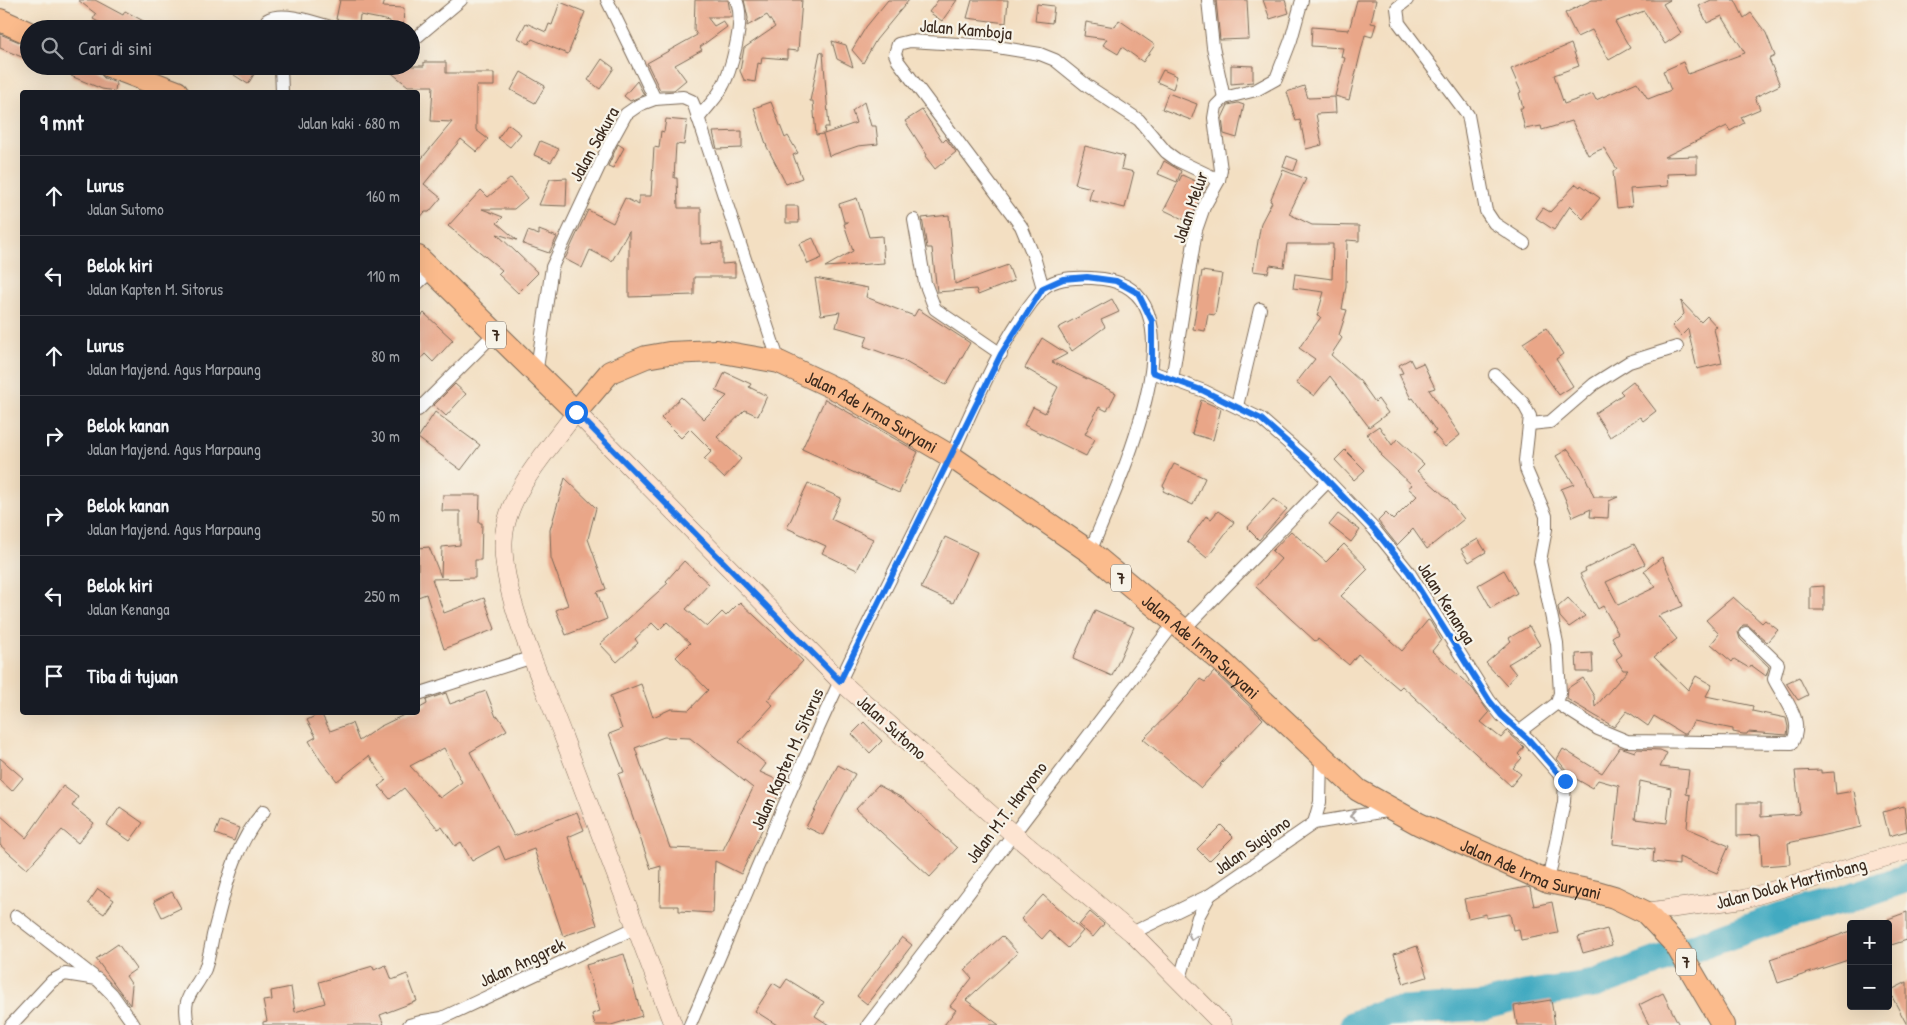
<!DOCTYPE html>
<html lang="id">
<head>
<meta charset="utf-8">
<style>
  :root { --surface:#171b24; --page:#20242c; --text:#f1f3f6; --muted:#9ea1a6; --line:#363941 }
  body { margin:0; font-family:"Patrick Hand",sans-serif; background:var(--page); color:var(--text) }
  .controls { position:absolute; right:15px; bottom:15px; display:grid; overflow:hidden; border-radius:5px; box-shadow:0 5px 20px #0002 }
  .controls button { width:45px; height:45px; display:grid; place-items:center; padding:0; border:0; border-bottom:1px solid var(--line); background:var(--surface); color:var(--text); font:25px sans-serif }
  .stop { position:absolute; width:15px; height:15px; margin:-11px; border:4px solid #1a73e8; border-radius:50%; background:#fff }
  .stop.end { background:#1a73e8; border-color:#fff; box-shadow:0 1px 5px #0008 }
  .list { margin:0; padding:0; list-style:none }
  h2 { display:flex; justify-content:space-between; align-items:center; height:65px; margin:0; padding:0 20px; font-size:21px }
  h2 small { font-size:16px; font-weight:400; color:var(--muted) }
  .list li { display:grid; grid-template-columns:32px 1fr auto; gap:15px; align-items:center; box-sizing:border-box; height:80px; padding:0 20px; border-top:1px solid var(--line) }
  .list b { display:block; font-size:19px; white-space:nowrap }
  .list p { margin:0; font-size:16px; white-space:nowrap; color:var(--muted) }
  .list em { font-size:16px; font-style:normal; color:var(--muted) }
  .icon { flex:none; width:28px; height:28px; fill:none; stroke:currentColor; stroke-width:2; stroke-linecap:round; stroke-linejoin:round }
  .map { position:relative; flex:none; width:1907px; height:1025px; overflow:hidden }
  .search { position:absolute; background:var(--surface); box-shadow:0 5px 20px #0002; left:20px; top:20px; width:400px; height:55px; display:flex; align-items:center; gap:12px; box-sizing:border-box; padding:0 18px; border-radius:28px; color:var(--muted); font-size:19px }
  .panel { position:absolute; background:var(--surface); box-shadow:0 5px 20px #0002; left:20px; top:90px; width:400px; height:625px; border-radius:5px }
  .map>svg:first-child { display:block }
</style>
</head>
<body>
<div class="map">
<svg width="1907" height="1025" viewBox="0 0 1907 1025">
  <rect width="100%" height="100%" fill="#f7f3e8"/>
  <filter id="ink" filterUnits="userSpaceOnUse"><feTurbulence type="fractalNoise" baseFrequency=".02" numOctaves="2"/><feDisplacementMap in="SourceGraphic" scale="10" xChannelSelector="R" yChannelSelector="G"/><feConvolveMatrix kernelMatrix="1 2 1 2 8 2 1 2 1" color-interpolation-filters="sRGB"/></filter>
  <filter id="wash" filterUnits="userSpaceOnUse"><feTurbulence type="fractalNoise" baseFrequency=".0096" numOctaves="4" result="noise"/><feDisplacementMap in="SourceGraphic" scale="20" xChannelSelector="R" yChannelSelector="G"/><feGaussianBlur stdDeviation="1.12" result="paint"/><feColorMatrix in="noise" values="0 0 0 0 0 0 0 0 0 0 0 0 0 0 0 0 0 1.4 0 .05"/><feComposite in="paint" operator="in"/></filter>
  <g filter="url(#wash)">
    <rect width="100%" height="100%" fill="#f3dfc2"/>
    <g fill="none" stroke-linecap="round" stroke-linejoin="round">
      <polyline stroke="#42aac1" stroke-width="29" points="1354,1025 1387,1012 1482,1006 1525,995 1594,984 1780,917 1841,901 1907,878"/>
    </g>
    <g id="blocks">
      <g fill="#e9a688" fill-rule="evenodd">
        <polygon points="78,0 95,0 123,15 125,11 158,29 111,29 93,19 96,14"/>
        <polygon points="340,0 385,0 383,7 404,8 403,29 390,29 390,21 360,15 359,23 336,19"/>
        <polygon points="695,0 728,0 731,17 707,17 714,26 723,21 727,27 700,47 702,50 675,65 686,80 674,90 660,90 647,63 697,35 694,30"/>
        <polygon points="744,0 802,0 798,51 787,50 787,59 762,57 761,64 758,63 755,82 744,80 740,71 744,48 775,27 767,15 747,26 748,18"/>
        <polygon points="888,0 909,0 876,40 863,63 852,50 866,27"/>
        <polygon points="938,0 957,0 942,21 929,12"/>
        <polygon points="972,0 1008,0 1006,23 967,18"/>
        <polygon points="1216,0 1247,0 1249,39 1220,40"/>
        <polygon points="1263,0 1285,0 1289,13 1270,19"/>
        <polygon points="1357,0 1376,0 1371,23 1376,24 1372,37 1365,35 1349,100 1335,96 1345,58 1341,57 1343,48 1311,46 1312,27 1349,30"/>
        <polygon points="1592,0 1670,0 1663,4 1681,33 1665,44 1644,11 1615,22 1630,48 1609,60 1592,30 1577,37 1565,13"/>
        <polygon points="1711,0 1735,0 1744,18 1751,13 1766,33 1775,56 1769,59 1780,85 1755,97 1760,109 1741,117 1744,123 1730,131 1727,126 1664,157 1697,156 1697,173 1667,174 1668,186 1630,189 1632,206 1617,208 1613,172 1617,169 1604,148 1588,155 1572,121 1542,130 1541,126 1525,129 1520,108 1523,108 1519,93 1521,92 1511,69 1571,44 1579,66 1554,75 1564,104 1593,94 1596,100 1637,82 1648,99 1671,90 1663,71 1683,62 1688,74 1745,53 1722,16 1707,23 1699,6"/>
        <polygon points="560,2 585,12 568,54 532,39 529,44 518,38 526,23 546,32 549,24 552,25"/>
        <polygon points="1037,4 1054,6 1052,23 1035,21"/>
        <polygon points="1119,20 1155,45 1143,62 1122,47 1118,54 1103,45 1107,39 1084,36 1086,22 1115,27"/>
        <polygon points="0,34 29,46 29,60 0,48"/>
        <polygon points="832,41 846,45 853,67 837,59"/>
        <polygon points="820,52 823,53 829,127 825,127 824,134 856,123 852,111 864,102 871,126 876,126 878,144 858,146 829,156 823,134 816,135 813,101 810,101"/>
        <polygon points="602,59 614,68 600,89 588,80"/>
        <polygon points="424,62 446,62 446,73 494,73 494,86 476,86 476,130 488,139 477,152 461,139 424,184 441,198 429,212 425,212 418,220 418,163 452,122 431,121 433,86 408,86 383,66 424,66"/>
        <polygon points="1231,65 1253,66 1253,82 1231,84"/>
        <polygon points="75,66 86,66 97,70 104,78 116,83 115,91 102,89 71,76"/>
        <polygon points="220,66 259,66 248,84"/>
        <polygon points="1163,70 1177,76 1173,89 1157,82"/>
        <polygon points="521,72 545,86 535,103 511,90"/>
        <polygon points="637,81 644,95 630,101 624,96"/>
        <polygon points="1304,86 1308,98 1335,97 1336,113 1316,114 1322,145 1306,149 1300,120 1296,121 1287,92"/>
        <polygon points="1168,93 1197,104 1191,120 1162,109"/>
        <polygon points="771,102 785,138 788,136 798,153 793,155 802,178 786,184 767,147 754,108"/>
        <polygon points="1238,103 1244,105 1237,138 1224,134 1222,118 1228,105"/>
        <polygon points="922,110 943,142 946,139 956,152 935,169 925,156 927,155 905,121"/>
        <polygon points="666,119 687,121 684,145 676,144 674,178 677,178 678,208 701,208 701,244 722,243 722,264 735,263 735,277 694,277 694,295 629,297 629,231 612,261 590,250 582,268 565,259 588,210 613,223 625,198 639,205 639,196 651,196 654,147 659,148 661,131 664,132"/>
        <polygon points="508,124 521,134 510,147 498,138"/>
        <polygon points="742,131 742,148 717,149 713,132"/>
        <polygon points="540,141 559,149 551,162 534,155"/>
        <polygon points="618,144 624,148 613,168 608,166"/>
        <polygon points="1085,146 1124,156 1121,169 1134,172 1125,208 1089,200 1092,188 1075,184"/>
        <polygon points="1287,156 1298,160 1294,171 1283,167"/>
        <polygon points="1164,161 1181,171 1177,182 1158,174"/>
        <polygon points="1283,170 1306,179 1289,214 1312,225 1359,226 1359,241 1347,240 1346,286 1342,309 1347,310 1339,335 1342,338 1331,355 1360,381 1375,402 1378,399 1388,413 1369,427 1330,376 1314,396 1296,383 1315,359 1299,348 1321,317 1317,316 1324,292 1293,288 1295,274 1332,279 1333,244 1287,244 1284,267 1270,265 1268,273 1253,271 1261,223 1272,202 1270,201"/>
        <polygon points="1182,175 1206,186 1189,222 1164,210"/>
        <polygon points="511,178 527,198 514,209 482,209 503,217 497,223 517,240 497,234 538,273 518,293 498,274 502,270 448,226 481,190 488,197"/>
        <polygon points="567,178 566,206 539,205 550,179"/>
        <polygon points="1576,184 1580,187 1581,185 1600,198 1583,219 1570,206 1554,230 1536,218 1543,208 1550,212"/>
        <polygon points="857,198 869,237 882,236 884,263 825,267 853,251 844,224 848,222 844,222 839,204"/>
        <polygon points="786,206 798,206 799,223 786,223"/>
        <polygon points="949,215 955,284 1008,265 1014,281 978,295 976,289 937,292 932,248 927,248 922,218"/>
        <polygon points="539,230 557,237 549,253 523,244 528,231 539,235"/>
        <polygon points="813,238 822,258 808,264 799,244"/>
        <polygon points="1202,271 1222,274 1215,315 1208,314 1205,331 1193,329"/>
        <polygon points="815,278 868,288 866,297 914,316 918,309 970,343 946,385 902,360 864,346 868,336 836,327 840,312 821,315"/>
        <polygon points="1112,299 1119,312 1101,320 1105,327 1072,351 1058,328"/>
        <polygon points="1681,301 1701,322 1707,316 1717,327 1714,329 1722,363 1697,369 1688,329 1681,336 1672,326 1684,314"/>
        <polygon points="424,313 453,340 433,362 425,354 418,362 418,320"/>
        <polygon points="1546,328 1563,354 1556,359 1573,386 1559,395 1523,343"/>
        <polygon points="1042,338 1067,354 1052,362 1116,393 1107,411 1099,407 1085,434 1095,439 1086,456 1024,425 1033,407 1045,413 1058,387 1025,368"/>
        <polygon points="1410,359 1414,367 1423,363 1435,388 1429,390 1460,435 1445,447 1433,433 1436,431 1413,398 1411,399 1399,374 1403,373 1399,365"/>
        <polygon points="725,372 751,384 749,387 767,396 758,416 745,410 717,437 741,459 724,478 704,459 712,451 690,429 681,438 661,418 681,397 704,419 727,396 716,391"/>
        <polygon points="1633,381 1656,411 1643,421 1640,417 1610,437 1595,413 1623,394 1620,391"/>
        <polygon points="455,384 466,394 446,416 434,405"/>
        <polygon points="825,399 918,452 899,493 802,449"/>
        <polygon points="1201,400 1221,409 1213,440 1192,434"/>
        <polygon points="435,412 480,445 461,470 418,438"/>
        <polygon points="1379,426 1392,445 1397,439 1424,464 1417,471 1447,498 1464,519 1427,549 1413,529 1397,545 1378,521 1386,513 1393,520 1417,496 1408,488 1412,485 1381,456 1382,455 1367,434"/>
        <polygon points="1568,449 1582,469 1594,497 1618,497 1609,501 1608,518 1590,517 1591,509 1573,517 1561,489 1574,484 1556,456"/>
        <polygon points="1345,450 1365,470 1354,480 1335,460"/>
        <polygon points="1174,464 1205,478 1193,505 1163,491 1165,487 1163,486"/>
        <polygon points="565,478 596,508 588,539 606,589 597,592 607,619 566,635 556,610 568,605 551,558 550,530"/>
        <polygon points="808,483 841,498 831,519 873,539 857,570 822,553 826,546 787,528"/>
        <polygon points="443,495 480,495 479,523 482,523 481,560 475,560 475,578 432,579 444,613 484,598 495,629 444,649 426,594 418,597 418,548 429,547 441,577 442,547 460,545 460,511 442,511"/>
        <polygon points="1273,499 1287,509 1259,540 1247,528"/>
        <polygon points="1218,511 1234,522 1207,558 1187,542 1206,516 1211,519"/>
        <polygon points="1338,514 1360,530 1351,542 1329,525"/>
        <polygon points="1291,531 1326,562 1344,544 1368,569 1341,596 1402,651 1428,620 1430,621 1441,640 1432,651 1473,689 1489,713 1481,722 1501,738 1507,731 1524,747 1518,754 1522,758 1513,768 1521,774 1511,786 1402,686 1399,689 1358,654 1349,665 1318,639 1315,641 1256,587 1281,559 1272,551"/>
        <polygon points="945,537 977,552 953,603 921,588"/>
        <polygon points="1478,539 1486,552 1469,562 1461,549"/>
        <polygon points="1634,544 1645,564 1606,582 1618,605 1656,587 1644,571 1662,557 1683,606 1658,616 1677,639 1654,657 1688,690 1696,676 1712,685 1706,696 1753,706 1752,711 1786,718 1788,727 1787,735 1748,732 1747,734 1743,734 1733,732 1733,729 1694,721 1686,734 1683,734 1654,716 1648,726 1627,711 1614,727 1567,699 1568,688 1583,678 1594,696 1595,707 1628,670 1623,670 1616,659 1622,655 1612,637 1618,633 1603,606 1598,609 1580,574 1586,571 1585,569"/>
        <path d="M684 561 709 584 686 609 707 627 722 612 726 616 740 602 803 661 767 700 773 705 739 742 766 764 760 772 784 783 741 874 715 861 713 913 679 911V906H660L661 866 651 869 618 774 624 772 609 734 622 729 610 696 641 684 653 717 671 709 689 710 708 690 676 657 690 643 667 622 659 630 652 623 635 639 638 643 617 662 600 644 668 583 666 581ZM664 737 690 738 753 788 723 850 670 848 635 748Z"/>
        <polygon points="1504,570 1517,593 1491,608 1478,585"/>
        <polygon points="1824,586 1824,610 1810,610 1810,587"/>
        <polygon points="1733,597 1762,623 1765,620 1778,630 1767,642 1748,625 1743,625 1738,632 1740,639 1769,667 1766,676 1751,665 1749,668 1734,659 1732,662 1711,644 1719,634 1706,620"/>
        <polygon points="1568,598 1585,616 1569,627 1560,617 1558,607"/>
        <polygon points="1095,610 1134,627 1112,676 1073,659"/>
        <polygon points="1529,626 1540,645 1508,664 1516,674 1506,685 1486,663 1511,641 1509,638"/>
        <polygon points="1592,653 1593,672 1577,672 1576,654"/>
        <polygon points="1214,672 1263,719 1220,764 1221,766 1201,788 1143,739 1189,694 1200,679 1205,682"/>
        <polygon points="1799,677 1808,695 1798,700 1786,683"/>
        <path d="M486 691 496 717 498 716 507 730 470 752 514 836 577 812 584 830 568 837 597 925 563 936 534 849 505 860 499 846 472 861 461 842 455 846 442 827 438 829 404 788 390 799 379 786 386 780 369 756 337 781 321 761 309 741 316 737 307 720 321 713 330 731 352 723 359 741 379 727 410 712H418V709L427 704 426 700 446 693 450 704ZM444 748 462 782 440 798 410 766Z"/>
        <polygon points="864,722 882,741 870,753 852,734"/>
        <path d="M1620 747 1635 752 1637 749 1660 750 1667 753 1660 767 1689 770 1686 794 1690 795 1687 828 1729 846 1717 873 1679 857V865L1653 862 1654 849 1613 844 1619 786 1598 780 1592 788 1571 776 1557 759 1563 749 1602 773ZM1640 781 1671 788 1667 823 1635 819Z"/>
        <polygon points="0,758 23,778 12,791 0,780"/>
        <polygon points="838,765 855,774 823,835 806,827"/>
        <polygon points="1821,770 1821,773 1834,772 1836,794 1854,791 1861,827 1788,843 1790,864 1762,866 1760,835 1737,836 1737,803 1761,803 1761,817 1800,814 1795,771"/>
        <polygon points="878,785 904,799 957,848 930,877 856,809"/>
        <polygon points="63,786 78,797 72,806 94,823 78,843 62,830 27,869 0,845 0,815 26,838"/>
        <polygon points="1904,806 1907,831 1889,836 1883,812"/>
        <polygon points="120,807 143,823 130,841 107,825"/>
        <polygon points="220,821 239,828 234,841 215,834"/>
        <polygon points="1221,825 1233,837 1209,861 1197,849"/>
        <polygon points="1527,887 1530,888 1534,906 1552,902 1558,933 1521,940 1519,929 1513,930 1510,914 1486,918 1486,914 1468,918 1464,899"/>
        <polygon points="98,889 114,900 104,914 88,903"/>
        <polygon points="172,892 181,908 162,917 154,901"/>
        <polygon points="1043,895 1083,931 1068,948 1049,931 1042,939 1021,919"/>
        <polygon points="1090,912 1104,924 1093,937 1079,925"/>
        <polygon points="1907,912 1907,940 1888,946 1888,919"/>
        <polygon points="1607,929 1612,945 1583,953 1578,937"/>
        <polygon points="1851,931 1851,959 1778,983 1770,959"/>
        <polygon points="1002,936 1018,953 966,1000 999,1025 944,1025 956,1010 950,1006 972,978 965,970"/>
        <polygon points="902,937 912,945 867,1004 857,996"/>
        <polygon points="118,944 136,969 126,976 132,985 130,1005 96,959"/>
        <polygon points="1417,946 1427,977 1404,984 1394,954"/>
        <polygon points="624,954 642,1016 611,1025 595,1025 592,1014 600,1011 586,965"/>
        <polygon points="386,965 392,980 407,974 417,1001 380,1015 384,1025 263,1025 263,1022 267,1021 263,1001 272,1000 271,991 291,987 295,1012 325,1003 319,982 373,966 374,970"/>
        <polygon points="787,979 824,1002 815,1016 829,1025 777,1025 755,1011 773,983 781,988"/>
        <polygon points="1907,982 1907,1025 1889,991"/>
        <polygon points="1663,993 1679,1025 1649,1025 1639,1005"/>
        <polygon points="1551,1000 1555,1025 1517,1025 1514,1006"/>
      </g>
    </g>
  </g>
  <g filter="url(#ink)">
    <use href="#blocks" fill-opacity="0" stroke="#7b6957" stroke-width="1"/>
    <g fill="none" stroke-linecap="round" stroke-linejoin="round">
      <defs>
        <g id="street">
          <polyline points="607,0 655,99"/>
          <polyline points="1208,0 1213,47 1224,98"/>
          <polyline points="1407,0 1397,8 1399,23 1468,115 1486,211 1494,223 1524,243"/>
          <path d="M265 29 267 20C283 10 319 24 337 29"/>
          <polyline points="411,42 461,0"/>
          <polyline points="281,66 282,92"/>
          <path d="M698 119C705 109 714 101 720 91 731 73 746 19 736 0"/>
          <polyline points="914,220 925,283 935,309 1001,354"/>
          <polyline points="418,283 431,271"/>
          <polyline points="1043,288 1034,257 1021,226 898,61 895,54 898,44 910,41 991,46 1040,54 1055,60 1086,85 1139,120 1166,152 1177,160 1219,180"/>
          <polyline points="1152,372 1204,391 1261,419 1311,463 1374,529 1408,571 1489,700 1501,715 1529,740 1565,781 1564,802 1548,882"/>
          <polyline points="536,375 552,267 610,143 626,114 639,105 655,99 683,97 692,101 695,108 779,362"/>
          <polyline points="1495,375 1523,403 1530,416 1525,461 1526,469 1546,516 1546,529 1540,561 1557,643 1560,693 1557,703 1519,732"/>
          <polyline points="1172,380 1196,230 1204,207 1219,180 1221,170 1214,118 1216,106 1224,98 1256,90 1276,79 1291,40 1302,0"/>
          <polyline points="1237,406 1260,309"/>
          <polyline points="418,410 495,333"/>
          <polyline points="1530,424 1550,422 1594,384 1629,362 1677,347"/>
          <polyline points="1184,629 1328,481"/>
          <polyline points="418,694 533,657"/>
          <path d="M1557 703 1598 729 1627 741 1792 743C1805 720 1785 701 1774 679L1778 664 1746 633"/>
          <polyline points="1314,823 1320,802 1321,758"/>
          <polyline points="16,916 93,976"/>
          <polyline points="1132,933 1210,895 1314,823 1392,810"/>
          <polyline points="1179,982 1198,917 1210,895"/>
          <polyline points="11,1025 52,981 65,974 97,979 112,994 134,1025"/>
          <path d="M188 1025C181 994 194 994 205 969 209 958 211 946 213 935 225 891 233 846 264 811"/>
          <polyline points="409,1025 424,1021"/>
          <polyline points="424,1025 424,1021 442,1018 637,927"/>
          <path d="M690 1025C740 910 787 793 841 679 872 614 905 551 937 486 968 424 996 343 1041 291 1054 275 1084 277 1103 279 1212 293 1112 496 1090 552"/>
          <polyline points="868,1025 1175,622"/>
        </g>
        <g id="secondary">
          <polyline points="1645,912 1744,899 1907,851"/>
          <path d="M673 1025C637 928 600 832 563 736 543 682 498 590 504 535 509 490 550 448 576 412L840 681 1012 833 1132 933 1223 1025"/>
        </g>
        <g id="highway">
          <polyline points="0,20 29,33"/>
          <polyline points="109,66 177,92"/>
          <path id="s1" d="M418 257 576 412 610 372 646 357 669 353 717 351 779 362 840 391 952 457 1090 552 1221 661 1358 790 1419 824 1548 882 1597 892 1614 897 1645 912 1676 945 1723 1025"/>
        </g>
      </defs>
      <use href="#street" stroke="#7b6957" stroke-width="14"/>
      <use href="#secondary" stroke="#7b6957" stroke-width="19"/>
      <use href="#highway" stroke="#7b6957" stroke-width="24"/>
      <use href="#street" stroke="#fff" stroke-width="12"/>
      <use href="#secondary" stroke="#fde4d1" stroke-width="18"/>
      <use href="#highway" stroke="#fbbb8c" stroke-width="22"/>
    </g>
    <defs><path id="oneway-chevron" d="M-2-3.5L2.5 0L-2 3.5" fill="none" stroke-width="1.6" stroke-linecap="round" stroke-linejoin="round" transform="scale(1.25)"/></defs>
    <g stroke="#a79f9a">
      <use href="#oneway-chevron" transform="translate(1353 816) rotate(170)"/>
      <use href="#oneway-chevron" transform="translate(1192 937) rotate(106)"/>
    </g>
  </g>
  <g fill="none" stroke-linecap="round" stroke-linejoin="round" filter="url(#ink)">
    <polyline stroke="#1a73e8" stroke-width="6" points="576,412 840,681 1001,354 1043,288 1063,279 1087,277 1116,281 1138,293 1152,321 1152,372 1204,391 1261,419 1311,463 1374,529 1408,571 1489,700 1501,715 1529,740 1565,781"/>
  </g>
  <g text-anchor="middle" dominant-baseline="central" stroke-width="4.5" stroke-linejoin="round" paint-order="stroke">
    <g fill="#f7f3e8" stroke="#73665b" stroke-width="1">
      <rect x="486" y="321.5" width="20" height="27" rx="4"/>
      <rect x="1111" y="564.5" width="20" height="27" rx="4"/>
      <rect x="1676" y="948.5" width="20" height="27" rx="4"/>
    </g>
    <g font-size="16" font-weight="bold" fill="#3b2a1e">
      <text x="496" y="335">7</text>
      <text x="1121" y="578">7</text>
      <text x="1686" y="962">7</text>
    </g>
    <g font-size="18" fill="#3b2a1e" stroke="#f7f3e8">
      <text transform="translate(966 29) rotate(5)">Jalan Kamboja</text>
      <text transform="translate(594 144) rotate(-61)">Jalan Sakura</text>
      <text transform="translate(1190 207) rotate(-71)">Jalan Melur</text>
      <text stroke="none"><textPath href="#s1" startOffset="552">Jalan Ade Irma Suryani</textPath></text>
      <text transform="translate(1447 603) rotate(58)">Jalan Kenanga</text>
      <text stroke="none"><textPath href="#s1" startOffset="958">Jalan Ade Irma Suryani</textPath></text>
      <text transform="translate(892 727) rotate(42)">Jalan Sutomo</text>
      <text transform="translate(787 759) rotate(-66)">Jalan Kapten M. Sitorus</text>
      <text transform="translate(1006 812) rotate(-53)">Jalan M.T. Haryono</text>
      <text transform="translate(1252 845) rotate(-35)">Jalan Sugiono</text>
      <text stroke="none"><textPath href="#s1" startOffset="1362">Jalan Ade Irma Suryani</textPath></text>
      <text transform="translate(1791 883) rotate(-15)">Jalan Dolok Martimbang</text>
      <text transform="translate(522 962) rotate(-25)">Jalan Anggrek</text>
    </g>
  </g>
</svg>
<div class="controls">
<button>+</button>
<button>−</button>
</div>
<div class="stop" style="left:576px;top:412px"></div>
<div class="stop end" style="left:1565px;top:781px"></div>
<div class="search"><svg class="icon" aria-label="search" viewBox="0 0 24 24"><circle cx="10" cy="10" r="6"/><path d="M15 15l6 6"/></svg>Cari di sini</div>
<section class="panel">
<h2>9 mnt<small>Jalan kaki · 680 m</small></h2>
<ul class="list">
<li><svg class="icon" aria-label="ahead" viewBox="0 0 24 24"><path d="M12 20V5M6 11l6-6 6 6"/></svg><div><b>Lurus</b><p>Jalan Sutomo</p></div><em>160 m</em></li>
<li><svg class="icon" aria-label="left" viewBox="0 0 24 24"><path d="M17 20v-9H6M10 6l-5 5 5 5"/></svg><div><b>Belok kiri</b><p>Jalan Kapten M. Sitorus</p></div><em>110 m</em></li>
<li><svg class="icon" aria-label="ahead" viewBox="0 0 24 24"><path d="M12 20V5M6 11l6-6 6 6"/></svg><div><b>Lurus</b><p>Jalan Mayjend. Agus Marpaung</p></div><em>80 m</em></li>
<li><svg class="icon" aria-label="right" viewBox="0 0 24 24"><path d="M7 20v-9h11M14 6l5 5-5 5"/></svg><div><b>Belok kanan</b><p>Jalan Mayjend. Agus Marpaung</p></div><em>30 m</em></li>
<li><svg class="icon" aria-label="right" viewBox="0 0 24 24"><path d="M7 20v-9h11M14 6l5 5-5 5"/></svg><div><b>Belok kanan</b><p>Jalan Mayjend. Agus Marpaung</p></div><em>50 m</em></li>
<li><svg class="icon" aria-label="left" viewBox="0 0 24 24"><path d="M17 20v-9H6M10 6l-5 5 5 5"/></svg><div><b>Belok kiri</b><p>Jalan Kenanga</p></div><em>250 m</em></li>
<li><svg class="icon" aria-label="arrive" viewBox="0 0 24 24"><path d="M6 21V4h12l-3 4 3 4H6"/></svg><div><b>Tiba di tujuan</b></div></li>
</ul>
</section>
</div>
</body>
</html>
